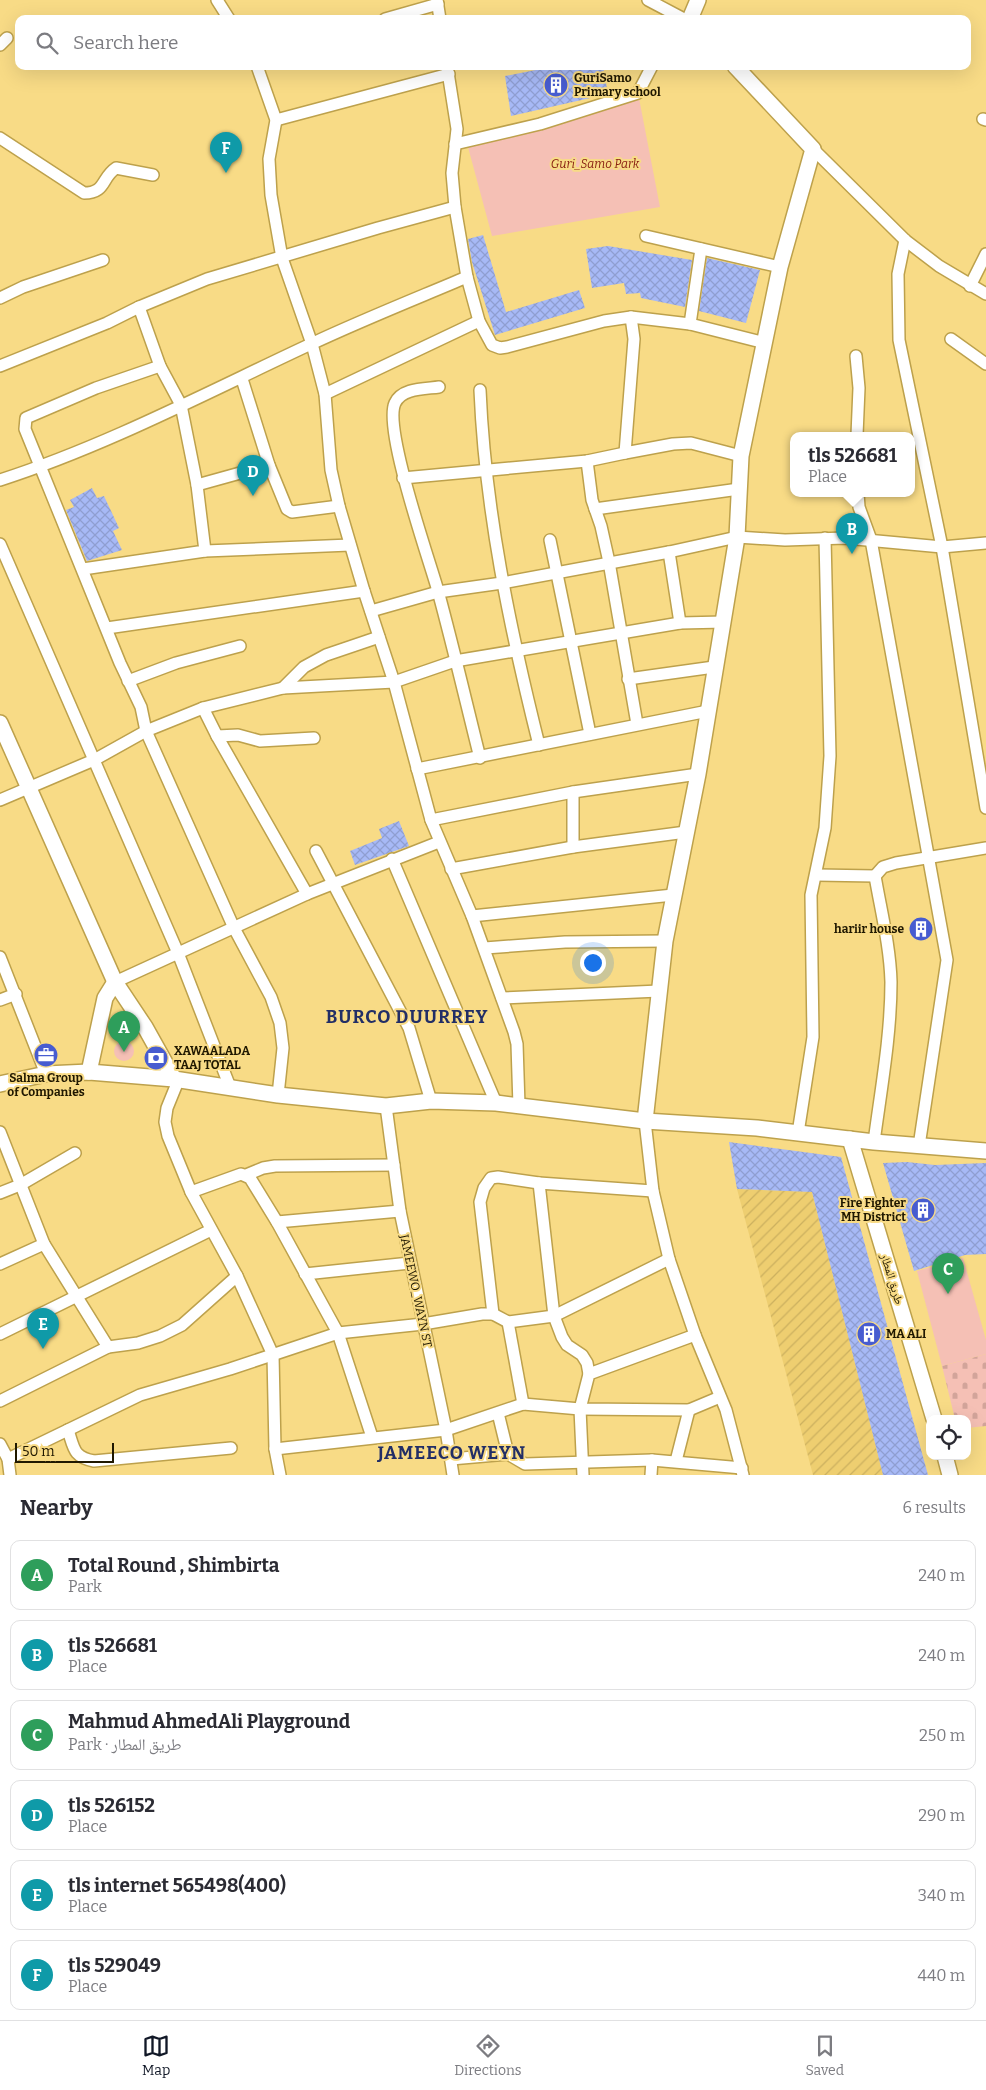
<!DOCTYPE html>
<html lang="en">
<head>
<meta charset="utf-8">
<style>
  :root { --surface:#fff; --page:#f7f7f7; --text:#2b2b33; --muted:#7c7c81; --line:#e1e1e2; --accent:#111827 }
  body { margin:0; font-family:Bitter,"Noto Naskh Arabic",serif; background:var(--page); color:var(--text) }
  .controls { position:absolute; right:15px; bottom:15px; display:grid; overflow:hidden; border-radius:10px; box-shadow:0 5px 20px #0002 }
  .controls button { width:45px; height:45px; display:grid; place-items:center; padding:0; border:0; border-bottom:1px solid var(--line); background:var(--surface); color:var(--text); font:25px sans-serif }
  .scale { position:absolute; left:15px; bottom:12px; width:99px; box-sizing:border-box; padding-left:5px; border:2px solid #201800; border-top:0; font-size:14px; line-height:18px; white-space:nowrap; color:#201800; -webkit-text-stroke:4px #f8db86; paint-order:stroke }
  .you { position:absolute; left:592px; top:962px; width:18px; height:18px; margin:-12px; border:4px solid #fff; border-radius:50%; background:#1a73e8; box-shadow:0 0 0 8px #1a73e833 }
  .badge { display:grid; place-items:center; width:32px; height:32px; border-radius:50%; background:var(--accent); color:#fff; font-size:16px; font-weight:700 }
  .pin { position:absolute; translate:-50% -41px; filter:drop-shadow(0 1px 2px #0008) }
  .pin::after { content:''; position:absolute; top:26px; width:18px; height:15px; background:inherit; clip-path:polygon(0 0,100% 0,50% 100%) }
  .popup { position:absolute; left:790px; top:432px; width:125px; height:65px; box-sizing:border-box; display:grid; place-content:center; border-radius:10px; background:var(--surface); filter:drop-shadow(0 1px 4px #0005); font-size:16px; white-space:nowrap; color:var(--muted) }
  .popup b { font-size:19px; color:var(--text) }
  .popup::after { content:''; position:absolute; left:50%; top:100%; margin-left:-10px; border:10px solid transparent; border-top-color:var(--surface) }
  .list { margin:0; padding:0; list-style:none }
  h2 { display:flex; justify-content:space-between; align-items:center; height:65px; margin:0; padding:0 20px; font-size:21px }
  h2 small { font-size:16px; font-weight:400; color:var(--muted) }
  .list li { display:grid; grid-template-columns:32px 1fr auto; gap:15px; align-items:center; box-sizing:border-box; height:70px; margin:0 10px 10px; padding:0 10px; border:1px solid var(--line); border-radius:10px }
  .list b { display:block; font-size:19px; white-space:nowrap }
  .list p { margin:0; font-size:16px; white-space:nowrap; color:var(--muted) }
  .list em { font-size:16px; font-style:normal; color:var(--muted) }
  .icon { flex:none; width:28px; height:28px; fill:none; stroke:currentColor; stroke-width:2; stroke-linecap:round; stroke-linejoin:round }
  .map { position:relative; flex:none; width:986px; height:1475px; overflow:hidden }
  .search { position:absolute; background:var(--surface); box-shadow:0 5px 20px #0002; left:15px; right:15px; top:15px; height:55px; display:flex; align-items:center; gap:12px; box-sizing:border-box; padding:0 18px; border-radius:10px; color:var(--muted); font-size:19px }
  .sheet { height:545px; background:var(--surface) }
  nav { display:flex; justify-content:space-around; align-items:center; box-sizing:border-box; height:70px; border-top:1px solid var(--line); background:var(--surface); font-size:14px; color:var(--muted) }
  nav a { display:grid; justify-items:center; gap:2px }
  nav .on { color:var(--accent) }
  .map>svg:first-child { display:block }
</style>
</head>
<body>
<div class="map">
<svg width="986" height="1475" viewBox="0 0 986 1475">
  <defs>
    <pattern id="industrial-furrows" width="10" height="10" patternUnits="userSpaceOnUse" patternTransform="scale(1.25)"><rect width="10" height="10" fill="#eece70"/><path d="M-1 1l2-2M0 10L10 0M9 11l2-2" fill="none" stroke="#ccb05f"/></pattern>
    <pattern id="cemetery-stones" width="16" height="16" patternUnits="userSpaceOnUse" patternTransform="scale(1.25)"><rect width="16" height="16" fill="#f5c0b5"/><path d="M2 7V4a2 2 0 0 1 4 0v3zM10 15v-3a2 2 0 0 1 4 0v3z" fill="#d2a49a"/></pattern>
    <pattern id="building-cross-hatch" width="8" height="8" patternUnits="userSpaceOnUse" patternTransform="scale(1.25)"><rect width="8" height="8" fill="#a7b9f6"/><path d="M0 0l8 8M0 8l8-8" fill="none" stroke="#8f9ed1"/></pattern>
  </defs>
  <rect width="100%" height="100%" fill="#f8db86"/>
  <polygon fill="url(#industrial-furrows)" points="737,1189 812,1192 883,1475 813,1475"/>
  <polygon fill="url(#cemetery-stones)" points="986,1354 986,1426 967,1428 967,1419 955,1419 942,1366"/>
  <g fill="#f5c0b5">
    <polygon points="638,93 660,207 492,236 465,136 540,124"/>
    <circle cx="124" cy="1051" r="10"/>
    <polygon points="963,1258 986,1340 986,1354 942,1366 917,1271"/>
  </g>
  <g fill="url(#building-cross-hatch)">
    <polygon points="556,66 603,66 608,94 511,116 505,76"/>
    <polygon points="483,235 506,312 579,290 585,308 495,335 472,262 468,239"/>
    <polygon points="608,246 692,260 685,307 641,298 640,293 626,294 624,283 592,288 586,249"/>
    <polygon points="707,258 760,270 746,323 699,311"/>
    <polygon points="92,488 97,498 104,496 119,528 113,531 122,550 87,561 66,510 74,507 70,500"/>
    <polygon points="399,821 409,846 355,865 350,851 382,838 379,829"/>
    <polygon points="926,919 929,935 917,938 914,922"/>
    <polygon points="729,1142 841,1157 928,1475 883,1475 812,1192 737,1189"/>
    <polygon points="907,1162 935,1165 986,1163 986,1254 965,1255 914,1271 883,1163"/>
  </g>
  <g fill="none" stroke-linecap="round" stroke-linejoin="round">
    <defs>
      <g id="minor">
        <polyline points="217,0 229,19"/>
        <polyline points="437,0 440,19"/>
        <polyline points="648,0 684,19"/>
        <polyline points="385,19 438,4"/>
        <polyline points="0,45 7,38"/>
        <polyline points="257,66 276,120 269,159 271,195 282,258 312,344 325,394 331,470 339,506 364,591 394,682 431,820 472,916 514,1032 517,1044 519,1106"/>
        <polyline points="447,66 457,129 452,173 455,207 467,277 479,321 492,345 500,348 507,347 604,321 631,317 634,339 625,453 673,444 691,443 741,456"/>
        <polyline points="983,119 986,120"/>
        <polyline points="276,120 449,74"/>
        <path d="M0 138 84 193C106 193 101 178 116 168L153 175"/>
        <polyline points="455,144 540,124 638,93 652,66"/>
        <polyline points="813,149 905,240 939,266 986,294"/>
        <polyline points="646,236 780,267"/>
        <polyline points="905,240 898,274 899,340 942,547 986,808"/>
        <polyline points="970,286 986,254"/>
        <polyline points="0,298 23,287 103,260"/>
        <polyline points="631,317 690,324 765,343"/>
        <polyline points="690,324 701,249"/>
        <polyline points="951,339 986,364"/>
        <polyline points="856,356 859,388 857,435"/>
        <polyline points="0,366 107,323 139,307 207,279 378,228 455,207"/>
        <polyline points="160,366 96,388 26,418 25,429 120,663 141,707 146,731 234,928 271,997 280,1023 283,1048 278,1095"/>
        <polyline points="242,379 269,465 287,509 292,512 339,506"/>
        <path d="M439 387C424 389 402 388 395 403 383 428 429 559 438 591 453 646 466 702 480 758"/>
        <path d="M480 390C485 510 510 629 539 745"/>
        <polyline points="325,394 479,321"/>
        <polyline points="587,461 592,500 601,526 609,562 637,724"/>
        <polyline points="403,478 587,461 625,453"/>
        <path d="M0 480C106 446 210 391 311 344 362 320 415 299 467 277"/>
        <polyline points="197,485 269,465"/>
        <polyline points="858,493 859,507 871,540 947,960 919,1146"/>
        <polyline points="595,509 739,489"/>
        <polyline points="550,540 590,734"/>
        <polyline points="0,544 178,953 230,1087"/>
        <polyline points="205,551 350,545"/>
        <polyline points="669,552 680,623"/>
        <polyline points="83,569 205,551 197,485 181,405 160,366 139,307"/>
        <polyline points="371,611 438,592 502,583 669,552 737,537 785,540 845,538 942,547 986,543"/>
        <polyline points="107,628 364,591"/>
        <polyline points="628,679 714,667"/>
        <polyline points="128,681 176,663 240,646"/>
        <polyline points="283,688 304,667 326,655 379,637"/>
        <polyline points="203,708 217,736 238,735 260,741 314,738"/>
        <polyline points="217,736 307,894"/>
        <polyline points="417,769 708,711"/>
        <polyline points="573,792 573,847"/>
        <polyline points="0,800 94,760 146,731 203,708 283,688 394,682 455,661 680,623 724,622"/>
        <polyline points="431,820 573,792 698,774"/>
        <polyline points="316,851 409,1028 431,1101"/>
        <polyline points="392,859 496,1103"/>
        <polyline points="451,869 573,847 686,832"/>
        <polyline points="817,875 875,876"/>
        <polyline points="472,916 673,895"/>
        <polyline points="485,948 565,942 665,941"/>
        <polyline points="0,957 46,1074"/>
        <polyline points="115,982 307,894 439,842"/>
        <polyline points="502,998 659,991"/>
        <polyline points="0,1000 16,994"/>
        <polyline points="178,1081 167,1108 165,1122 168,1136 191,1192 237,1276 273,1355 275,1449 280,1475"/>
        <polyline points="386,1106 400,1211 446,1430 453,1475"/>
        <polyline points="645,1121 653,1191 669,1259 695,1335 726,1410 743,1475"/>
        <polyline points="0,1132 44,1244 108,1347"/>
        <polyline points="798,1133 813,1037 811,895 825,828 830,756 825,538"/>
        <path d="M874 1142C881 1089 891 1035 891 982 890 946 881 911 875 876L883 867 896 863 986 848"/>
        <polyline points="246,1175 263,1168 275,1166 394,1165"/>
        <polyline points="191,1192 241,1174 250,1178 277,1222 338,1333 372,1437"/>
        <polyline points="0,1193 20,1185 75,1153"/>
        <polyline points="277,1222 400,1211"/>
        <polyline points="0,1264 44,1244"/>
        <polyline points="305,1274 410,1263"/>
        <polyline points="493,1314 480,1202 484,1188 491,1178 498,1177 539,1183"/>
        <polyline points="508,1322 523,1404"/>
        <polyline points="0,1334 211,1230"/>
        <polyline points="589,1374 587,1363 582,1355 567,1345 562,1337 554,1316 539,1183 653,1191"/>
        <polyline points="0,1401 108,1347 138,1343 160,1336 182,1325 237,1276"/>
        <polyline points="498,1413 508,1454"/>
        <path d="M68 1430C74 1448 73 1457 94 1461L231 1448"/>
        <polyline points="0,1444 8,1459 10,1475"/>
        <polyline points="275,1449 446,1430 523,1404 580,1409 689,1410 720,1397"/>
        <polyline points="8,1459 140,1395 230,1369 338,1333 423,1324 482,1314 493,1314 508,1322 554,1316 669,1259"/>
        <polyline points="451,1459 508,1454 525,1464 652,1460 742,1468"/>
        <polyline points="676,1461 689,1410"/>
        <polyline points="583,1475 580,1409 589,1374 695,1335"/>
        <polyline points="651,1475 652,1460"/>
      </g>
      <g id="secondary">
        <polyline points="690,19 698,0"/>
        <polyline points="0,723 115,982 145,1027 174,1079"/>
        <polyline points="89,1072 105,998 115,982"/>
        <polyline points="0,1084 46,1074 89,1072 174,1079 278,1095 386,1106 431,1101 496,1103 645,1121 757,1128 874,1142 986,1151"/>
        <polyline points="645,1121 665,941 698,774 737,537 741,456 780,267 813,149 735,66"/>
        <polyline points="850,1139 934,1419"/>
        <polyline points="945,1456 950,1475"/>
      </g>
    </defs>
    <use href="#minor" stroke="#bda14c" stroke-width="14"/>
    <use href="#secondary" stroke="#bda14c" stroke-width="18"/>
    <use href="#minor" stroke="#fff" stroke-width="11"/>
    <use href="#secondary" stroke="#fff" stroke-width="15"/>
  </g>
  <defs>
    <symbol id="building-disc" viewBox="-11 -11 22 22"><circle r="9.5" fill="#475cd0" stroke="#f8db86"/><path d="M-4-6H4V6H1V3H-1V6H-4ZM-2.5-4.3h1.7v1.8h-1.7ZM.8-4.3h1.7v1.8H.8ZM-2.5-1h1.7V.8h-1.7ZM.8-1h1.7V.8H.8Z" fill="#fff"/></symbol>
    <symbol id="office-disc" viewBox="-11 -11 22 22"><circle r="9.5" fill="#475cd0" stroke="#f8db86"/><path d="M-6-3h4V-5.5h4V-3h4V5H-6ZM-1-4.5V-3h2v-1.5ZM-6 0V1H6V0Z" fill="#fff"/></symbol>
    <symbol id="bank-disc" viewBox="-11 -11 22 22"><circle r="9.5" fill="#475cd0" stroke="#f8db86"/><path d="M-6-4H6V4H-6ZM0-2.3a2.3 2.3 0 1 0 0 4.6a2.3 2.3 0 1 0 0-4.6Z" fill="#fff"/></symbol>
  </defs>
  <g fill-rule="evenodd">
    <use href="#building-disc" x="542" y="71" width="28" height="28"/>
    <use href="#building-disc" x="907" y="915" width="28" height="28"/>
    <use href="#office-disc" x="32" y="1041" width="28" height="28"/>
    <use href="#bank-disc" x="142" y="1044" width="28" height="28"/>
    <use href="#building-disc" x="909" y="1196" width="28" height="28"/>
    <use href="#building-disc" x="855" y="1320" width="28" height="28"/>
  </g>
  <g text-anchor="middle" dominant-baseline="central" stroke-width="4" stroke-linejoin="round" paint-order="stroke">
    <g font-size="12" font-weight="bold" fill="#201800" stroke="#f8db86" text-anchor="start">
      <text x="574" y="78">GuriSamo<tspan x="574" dy="14">Primary school</tspan></text>
      <text x="904" y="929" text-anchor="end">hariir house</text>
      <text x="174" y="1051">XAWAALADA<tspan x="174" dy="14">TAAJ TOTAL</tspan></text>
      <text x="46" y="1078" text-anchor="middle">Salma Group<tspan x="46" dy="14">of Companies</tspan></text>
      <text x="906" y="1203" text-anchor="end">Fire Fighter<tspan x="906" dy="14">MH District</tspan></text>
      <text x="886" y="1334">MA ALI</text>
    </g>
    <g font-size="12" font-style="italic" fill="#892113" stroke="#f8db86">
      <text x="595" y="164">Guri_Samo Park</text>
    </g>
    <g font-size="12" fill="#201800" stroke="#f8db86">
      <text transform="translate(892 1279) rotate(73)">طريق المطار</text>
      <text transform="translate(416 1291) rotate(78)">JAMEEWO_WAYN ST</text>
    </g>
    <g font-size="18" font-weight="bold" letter-spacing="1" fill="#222e66" stroke="#f8db86">
      <text x="407" y="1017">BURCO DUURREY</text>
      <text x="452" y="1453">JAMEECO WEYN</text>
    </g>
  </g>
</svg>
<div class="controls">
<button><svg class="icon" aria-label="locate" viewBox="0 0 24 24"><circle cx="12" cy="12" r="6"/><path d="M12 2v4M12 18v4M2 12h4M18 12h4"/></svg></button>
</div>
<div class="scale">50 m</div>
<div class="you"></div>
<div class="pin badge" style="left:124px;top:1052px;background:#2e9e5b">A</div>
<div class="pin badge" style="left:852px;top:554px;background:#0f9aa8">B</div>
<div class="popup"><b>tls 526681</b>Place</div>
<div class="pin badge" style="left:948px;top:1294px;background:#2e9e5b">C</div>
<div class="pin badge" style="left:253px;top:496px;background:#0f9aa8">D</div>
<div class="pin badge" style="left:43px;top:1349px;background:#0f9aa8">E</div>
<div class="pin badge" style="left:226px;top:173px;background:#0f9aa8">F</div>
<div class="search"><svg class="icon" aria-label="search" viewBox="0 0 24 24"><circle cx="10" cy="10" r="6"/><path d="M15 15l6 6"/></svg>Search here</div>
</div>
<section class="sheet">
<h2>Nearby<small>6 results</small></h2>
<ul class="list">
<li><span class="badge" style="background:#2e9e5b">A</span><div><b>Total Round , Shimbirta</b><p>Park</p></div><em>240 m</em></li>
<li><span class="badge" style="background:#0f9aa8">B</span><div><b>tls 526681</b><p>Place</p></div><em>240 m</em></li>
<li><span class="badge" style="background:#2e9e5b">C</span><div><b>Mahmud AhmedAli Playground</b><p>Park · طريق المطار</p></div><em>250 m</em></li>
<li><span class="badge" style="background:#0f9aa8">D</span><div><b>tls 526152</b><p>Place</p></div><em>290 m</em></li>
<li><span class="badge" style="background:#0f9aa8">E</span><div><b>tls internet 565498(400)</b><p>Place</p></div><em>340 m</em></li>
<li><span class="badge" style="background:#0f9aa8">F</span><div><b>tls 529049</b><p>Place</p></div><em>440 m</em></li>
</ul>
</section>
<nav>
<a class="on"><svg class="icon" aria-label="map" viewBox="0 0 24 24"><path d="M3 6l6-2 6 2 6-2v14l-6 2-6-2-6 2zM9 4v14M15 6v14"/></svg>Map</a>
<a><svg class="icon" aria-label="directions" viewBox="0 0 24 24"><path d="M12 3l9 9-9 9-9-9zM9 14v-3h6M13 9l2 2-2 2"/></svg>Directions</a>
<a><svg class="icon" aria-label="saved" viewBox="0 0 24 24"><path d="M7 4h10v16l-5-4-5 4z"/></svg>Saved</a>
</nav>
</body>
</html>
